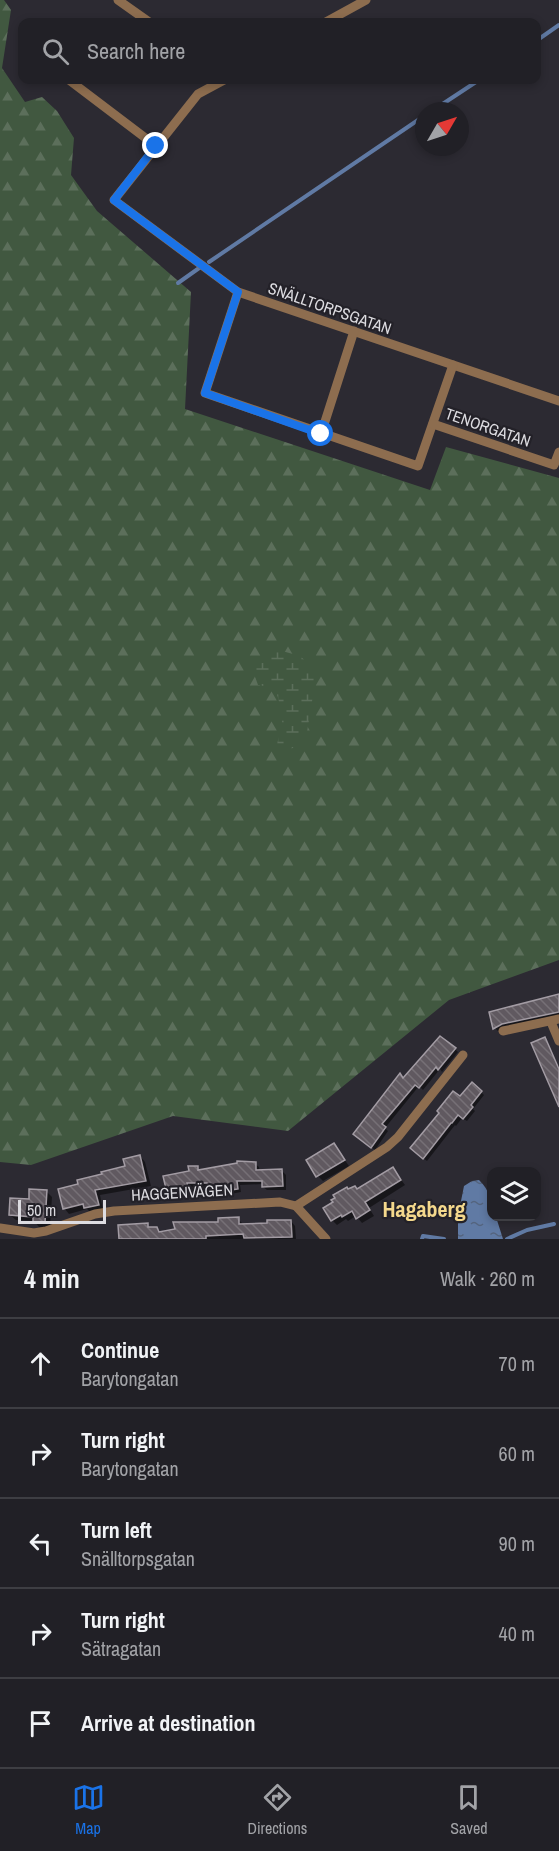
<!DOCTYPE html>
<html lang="en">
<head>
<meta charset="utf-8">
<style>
  :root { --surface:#212026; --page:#29282e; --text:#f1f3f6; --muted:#a2a3a7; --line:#3e3e43; --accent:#1a73e8 }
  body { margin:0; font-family:"Archivo Narrow",sans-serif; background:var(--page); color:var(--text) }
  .controls { position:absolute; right:18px; bottom:18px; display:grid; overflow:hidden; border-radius:12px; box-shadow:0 3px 9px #0003 }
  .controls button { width:54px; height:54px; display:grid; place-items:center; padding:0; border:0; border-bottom:2px solid var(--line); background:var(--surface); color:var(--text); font:30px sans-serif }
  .compass { position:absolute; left:415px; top:102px; width:54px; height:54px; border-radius:50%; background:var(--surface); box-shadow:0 3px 9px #0003; rotate:51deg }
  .scale { position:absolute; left:18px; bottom:15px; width:88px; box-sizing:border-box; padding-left:6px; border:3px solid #dddce1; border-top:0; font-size:16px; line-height:21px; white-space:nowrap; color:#dddce1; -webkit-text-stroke:4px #232128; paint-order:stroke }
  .stop { position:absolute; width:18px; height:18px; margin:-14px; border:4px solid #1a73e8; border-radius:50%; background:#fff }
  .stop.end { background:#1a73e8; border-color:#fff; box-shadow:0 2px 6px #0008 }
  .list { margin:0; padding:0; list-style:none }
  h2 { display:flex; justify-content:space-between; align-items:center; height:78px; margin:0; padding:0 24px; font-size:26px }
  h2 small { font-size:20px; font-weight:400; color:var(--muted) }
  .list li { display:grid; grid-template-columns:39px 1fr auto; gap:18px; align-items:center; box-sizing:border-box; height:90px; padding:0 24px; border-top:2px solid var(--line) }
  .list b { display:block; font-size:22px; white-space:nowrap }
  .list p { margin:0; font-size:20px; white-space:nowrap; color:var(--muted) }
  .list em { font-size:20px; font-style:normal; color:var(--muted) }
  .icon { flex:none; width:33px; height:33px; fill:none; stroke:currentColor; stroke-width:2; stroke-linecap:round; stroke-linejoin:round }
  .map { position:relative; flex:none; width:559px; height:1239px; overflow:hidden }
  .search { position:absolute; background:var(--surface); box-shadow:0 3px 9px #0003; left:18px; right:18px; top:18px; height:66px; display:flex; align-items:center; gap:15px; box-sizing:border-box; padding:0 21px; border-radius:12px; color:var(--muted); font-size:22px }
  .sheet { height:528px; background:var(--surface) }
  nav { display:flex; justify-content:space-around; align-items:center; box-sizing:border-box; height:84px; border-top:2px solid var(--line); background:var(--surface); font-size:16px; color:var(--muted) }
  nav a { display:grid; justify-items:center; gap:3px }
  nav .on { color:var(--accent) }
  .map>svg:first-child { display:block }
</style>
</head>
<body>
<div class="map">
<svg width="559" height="1239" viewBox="0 0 559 1239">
  <defs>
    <pattern id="forest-firs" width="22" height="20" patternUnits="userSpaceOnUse" patternTransform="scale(1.5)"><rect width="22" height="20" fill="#415840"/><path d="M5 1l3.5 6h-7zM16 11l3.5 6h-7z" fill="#5c6f5b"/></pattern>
    <pattern id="wetland-marsh" width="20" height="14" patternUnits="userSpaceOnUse" patternTransform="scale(1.5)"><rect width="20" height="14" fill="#415840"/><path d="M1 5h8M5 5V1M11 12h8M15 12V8" fill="none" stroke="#5c6f5b"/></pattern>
    <pattern id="water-ripples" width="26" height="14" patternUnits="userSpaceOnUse" patternTransform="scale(1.5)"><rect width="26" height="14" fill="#607aa4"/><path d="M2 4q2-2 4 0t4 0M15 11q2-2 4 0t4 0" fill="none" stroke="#54647e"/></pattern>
    <pattern id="building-back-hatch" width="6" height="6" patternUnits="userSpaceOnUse" patternTransform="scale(1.5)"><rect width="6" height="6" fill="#605960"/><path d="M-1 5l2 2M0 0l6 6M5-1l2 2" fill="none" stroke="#767076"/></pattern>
  </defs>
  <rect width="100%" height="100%" fill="#2c2a32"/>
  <polygon fill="url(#forest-firs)" points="0,0 4,0 11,10 2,68 25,102 42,97 57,111 74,138 71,175 97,211 191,292 185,409 430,490 446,447 559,478 559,960 449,1000 288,1131 173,1116 31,1165 0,1162"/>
  <path fill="url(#wetland-marsh)" d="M275 649 300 656 311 666 316 677 307 732 296 746 284 753 277 750C276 741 281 735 282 726 283 713 279 701 275 688L258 685 252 668 264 654Z"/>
  <path fill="url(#water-ripples)" d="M479 1180C490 1190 492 1203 492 1216L496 1217 503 1239H458V1216L464 1186 472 1181Z"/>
  <g fill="#0007">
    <polygon points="559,996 559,1015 505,1027 498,1031 495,1028 491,1013"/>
    <polygon points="545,1039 559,1067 559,1102"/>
    <polygon points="455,1049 458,1052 442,1072 440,1069 423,1090 419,1086 385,1128 388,1131 375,1150 358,1137 401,1075 404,1079"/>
    <polygon points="481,1092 484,1095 473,1109 475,1111 467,1121 462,1118 456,1126 455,1125 427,1161 415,1151"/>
    <polygon points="334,1145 349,1166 323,1181 318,1176"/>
    <polygon points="140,1156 145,1162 151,1186 100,1195 103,1210 91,1213 87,1209 69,1214 64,1208 80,1185 127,1167"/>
    <polygon points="255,1164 259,1167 260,1172 282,1171 286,1175 286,1190 267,1190 263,1187 263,1184 240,1185 241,1192 215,1197 211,1193 210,1186 190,1187 191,1192 172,1196 168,1192 190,1172 197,1168 201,1171"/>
    <polygon points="393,1169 405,1185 369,1208 374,1216 362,1223 356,1216 348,1221 346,1219 337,1225 332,1220 349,1191 357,1190"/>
    <polygon points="46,1191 52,1197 50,1228 39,1227 34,1221 16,1220 10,1215 30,1200"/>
    <polygon points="238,1219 242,1223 243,1226 291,1221 295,1226 296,1239 120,1239 147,1225 151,1228 157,1228 162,1233 219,1224"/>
  </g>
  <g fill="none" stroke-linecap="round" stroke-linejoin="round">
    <g stroke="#607aa4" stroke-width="4">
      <polyline points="536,41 559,25"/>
      <polyline points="432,111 479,80"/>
      <polyline points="209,262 424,116"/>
      <polyline points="178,283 202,266"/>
      <polyline points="422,1239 423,1236 444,1239"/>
      <polyline points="507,1239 527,1230 554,1224"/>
    </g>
  </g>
  <g fill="url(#building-back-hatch)" stroke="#a39ca4" stroke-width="1.5">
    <polygon points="559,994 559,1012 502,1024 493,1029 489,1012"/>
    <polygon points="440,1036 456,1048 438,1070 436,1067 419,1088 415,1085 382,1124 386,1127 371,1148 353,1134 400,1073 403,1078"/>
    <polygon points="545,1037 559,1069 559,1107 531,1043"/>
    <polygon points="472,1082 482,1091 471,1105 473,1107 463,1119 458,1115 452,1123 451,1123 423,1159 410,1148 439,1113 437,1111 453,1091 460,1096"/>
    <polygon points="334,1143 345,1160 316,1177 306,1160"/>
    <polygon points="140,1155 146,1181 95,1190 99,1205 84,1208 83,1204 63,1209 58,1189 78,1184 77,1180 102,1174 101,1172 125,1166 123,1159"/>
    <polygon points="237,1161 256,1162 256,1170 282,1169 283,1186 262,1187 262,1181 237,1181 238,1189 210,1194 207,1183 187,1183 188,1188 167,1193 163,1176 189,1171 188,1166 198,1166 198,1170 237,1163"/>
    <polygon points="393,1167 401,1180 365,1202 370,1210 356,1219 352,1211 342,1217 341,1215 331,1221 323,1208 333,1202 331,1200 335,1198 333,1195 347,1187 348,1189 355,1186 357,1189"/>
    <polygon points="29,1189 47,1190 45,1223 33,1222 33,1217 9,1215 10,1198 29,1199"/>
    <polygon points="239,1217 239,1224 267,1223 267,1220 291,1220 292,1237 244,1238 243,1234 206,1236 206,1239 119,1239 118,1225 148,1223 148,1227 157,1227 159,1232 175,1229 173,1222 218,1222 218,1218"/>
  </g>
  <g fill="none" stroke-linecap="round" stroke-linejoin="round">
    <g stroke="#8d6d4f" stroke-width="9">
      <polyline points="118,0 149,22"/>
      <polyline points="326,22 366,0"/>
      <polyline points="69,80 156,146"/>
      <polyline points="224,80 198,94 114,200 238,292 559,401"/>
      <polyline points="238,292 205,393 418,466 453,365"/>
      <polyline points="433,424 554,465 559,452"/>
      <polyline points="321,434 354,331"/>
      <polyline points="551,1022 559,1041"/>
      <polyline points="503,1031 559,1019"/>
      <polyline points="296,1206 387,1147 398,1137 463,1055"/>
      <polyline points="0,1228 34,1233 46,1231 95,1214 114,1211 280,1202 296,1206 326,1239"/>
    </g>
  </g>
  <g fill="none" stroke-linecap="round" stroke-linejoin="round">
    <polyline stroke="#1a73e8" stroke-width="8" points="156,146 114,200 238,292 205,393 321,434"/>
  </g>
  <g text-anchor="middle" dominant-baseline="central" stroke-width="4.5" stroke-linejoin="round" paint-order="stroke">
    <g font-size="16" fill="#dddce1" stroke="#232128">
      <text transform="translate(330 308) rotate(19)">SNÄLLTORPSGATAN</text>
      <text transform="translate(488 427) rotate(19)">TENORGATAN</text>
      <text transform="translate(182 1192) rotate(-3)">HAGGENVÄGEN</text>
    </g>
    <g font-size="22" font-weight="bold" fill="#f4d88c" stroke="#232128">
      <text x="424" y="1209">Hagaberg</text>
    </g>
  </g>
</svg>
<div class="controls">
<button><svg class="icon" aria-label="layers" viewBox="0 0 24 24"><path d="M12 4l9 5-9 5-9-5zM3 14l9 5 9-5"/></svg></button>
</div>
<svg class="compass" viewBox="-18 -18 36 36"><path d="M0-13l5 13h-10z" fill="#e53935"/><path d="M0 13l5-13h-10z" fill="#a2a3a7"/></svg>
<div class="scale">50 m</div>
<div class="stop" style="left:321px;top:434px"></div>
<div class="stop end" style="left:156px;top:146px"></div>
<div class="search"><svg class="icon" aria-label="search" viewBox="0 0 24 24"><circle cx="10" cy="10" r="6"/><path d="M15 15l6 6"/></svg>Search here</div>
</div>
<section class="sheet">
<h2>4 min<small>Walk · 260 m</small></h2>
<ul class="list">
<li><svg class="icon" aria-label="ahead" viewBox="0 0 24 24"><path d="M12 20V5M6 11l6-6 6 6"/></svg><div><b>Continue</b><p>Barytongatan</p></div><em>70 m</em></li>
<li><svg class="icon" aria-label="right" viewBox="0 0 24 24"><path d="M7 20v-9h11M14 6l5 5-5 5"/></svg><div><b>Turn right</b><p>Barytongatan</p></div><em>60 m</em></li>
<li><svg class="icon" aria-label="left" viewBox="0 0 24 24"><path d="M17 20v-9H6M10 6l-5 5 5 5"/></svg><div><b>Turn left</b><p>Snälltorpsgatan</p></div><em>90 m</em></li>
<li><svg class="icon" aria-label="right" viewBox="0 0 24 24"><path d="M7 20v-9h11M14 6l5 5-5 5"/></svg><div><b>Turn right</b><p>Sätragatan</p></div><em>40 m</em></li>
<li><svg class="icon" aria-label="arrive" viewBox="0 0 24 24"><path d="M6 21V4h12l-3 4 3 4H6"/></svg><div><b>Arrive at destination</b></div></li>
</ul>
</section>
<nav>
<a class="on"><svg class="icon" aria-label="map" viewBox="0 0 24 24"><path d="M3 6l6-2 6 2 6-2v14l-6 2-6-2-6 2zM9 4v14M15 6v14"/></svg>Map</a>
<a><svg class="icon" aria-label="directions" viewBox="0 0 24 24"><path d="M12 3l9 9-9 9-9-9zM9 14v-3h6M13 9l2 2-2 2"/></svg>Directions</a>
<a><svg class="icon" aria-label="saved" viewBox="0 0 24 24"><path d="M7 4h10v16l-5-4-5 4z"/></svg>Saved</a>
</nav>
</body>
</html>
